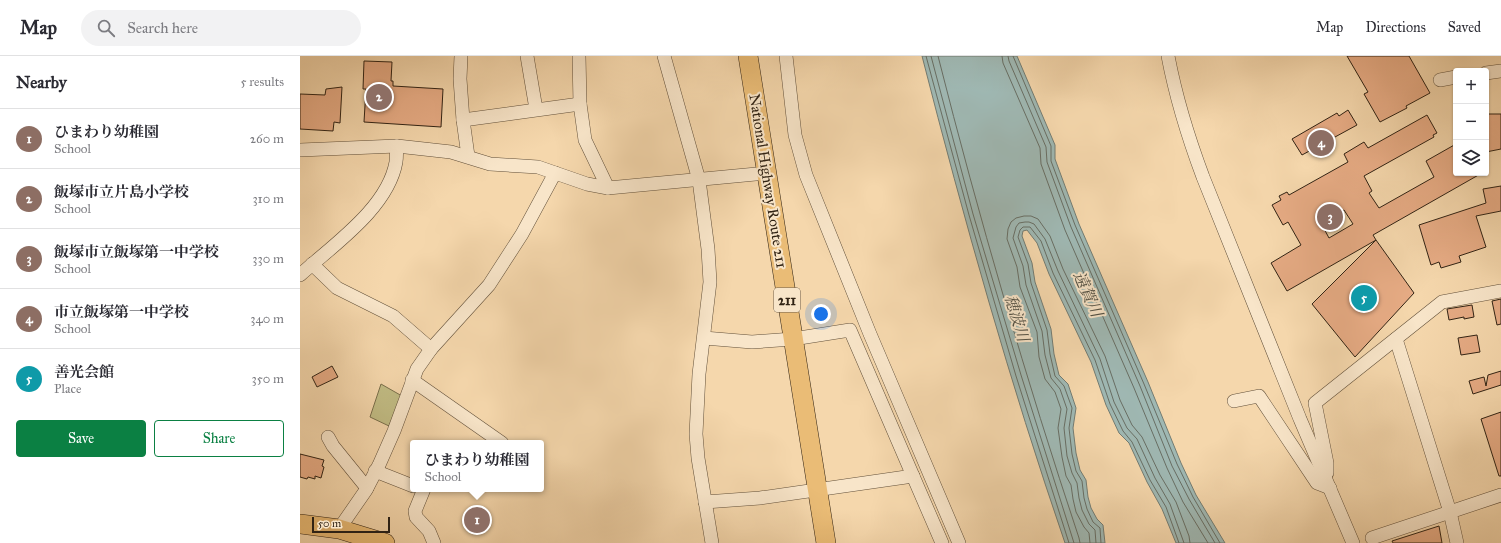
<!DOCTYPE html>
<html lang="en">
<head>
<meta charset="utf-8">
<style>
  :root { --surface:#fff; --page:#f2f2f3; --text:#2b2b33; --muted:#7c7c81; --line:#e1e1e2; --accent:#0b8043 }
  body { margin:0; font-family:"IM FELL Great Primer","Noto Serif JP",serif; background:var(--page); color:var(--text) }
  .controls { position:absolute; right:12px; top:12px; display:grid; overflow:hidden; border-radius:4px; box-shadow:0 1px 3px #0004 }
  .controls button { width:36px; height:36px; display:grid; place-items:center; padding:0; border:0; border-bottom:1px solid var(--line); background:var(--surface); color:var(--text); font:20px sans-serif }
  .scale { position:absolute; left:12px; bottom:10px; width:78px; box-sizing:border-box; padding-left:4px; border:2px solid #312314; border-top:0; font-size:11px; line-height:14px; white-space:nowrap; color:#312314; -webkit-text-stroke:3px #f8e5c9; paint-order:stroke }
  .you { position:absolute; left:521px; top:258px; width:14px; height:14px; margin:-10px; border:3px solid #fff; border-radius:50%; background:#1a73e8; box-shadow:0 0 0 6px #1a73e833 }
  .badge { display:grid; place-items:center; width:26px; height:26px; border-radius:50%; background:var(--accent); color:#fff; font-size:13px; font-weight:700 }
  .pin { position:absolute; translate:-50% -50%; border:2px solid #fff; box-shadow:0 1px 4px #0006 }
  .popup { position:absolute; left:110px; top:384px; width:134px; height:52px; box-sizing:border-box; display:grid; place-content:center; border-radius:4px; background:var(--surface); filter:drop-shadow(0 1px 3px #0005); font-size:13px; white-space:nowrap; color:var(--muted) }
  .popup b { font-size:15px; color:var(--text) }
  .popup::after { content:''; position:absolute; left:50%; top:100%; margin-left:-8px; border:8px solid transparent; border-top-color:var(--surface) }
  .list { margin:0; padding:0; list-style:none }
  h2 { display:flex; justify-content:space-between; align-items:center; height:52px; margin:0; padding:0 16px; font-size:17px }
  h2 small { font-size:13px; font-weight:400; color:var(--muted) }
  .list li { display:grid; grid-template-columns:26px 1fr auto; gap:12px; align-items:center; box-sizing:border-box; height:60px; padding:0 16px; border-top:1px solid var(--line) }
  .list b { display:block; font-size:15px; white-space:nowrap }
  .list p { margin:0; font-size:13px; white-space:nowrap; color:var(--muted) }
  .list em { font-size:13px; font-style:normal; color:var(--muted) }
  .actions { display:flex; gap:8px; padding:12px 16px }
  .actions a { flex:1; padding:9px 0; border:1px solid var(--accent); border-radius:4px; text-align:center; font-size:14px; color:var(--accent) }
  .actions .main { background:var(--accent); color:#fff }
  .icon { flex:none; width:22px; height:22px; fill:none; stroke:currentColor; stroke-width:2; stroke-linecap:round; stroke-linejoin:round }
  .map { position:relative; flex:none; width:1201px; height:487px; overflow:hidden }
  header { display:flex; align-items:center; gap:24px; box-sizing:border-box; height:56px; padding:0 20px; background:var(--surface); border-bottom:1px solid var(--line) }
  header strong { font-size:19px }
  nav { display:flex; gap:22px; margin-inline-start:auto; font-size:14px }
  .search { width:280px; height:36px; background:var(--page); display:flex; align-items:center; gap:10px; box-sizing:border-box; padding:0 14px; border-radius:22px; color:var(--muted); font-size:15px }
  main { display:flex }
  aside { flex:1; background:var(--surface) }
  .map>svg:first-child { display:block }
</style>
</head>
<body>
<header>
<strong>Map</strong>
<div class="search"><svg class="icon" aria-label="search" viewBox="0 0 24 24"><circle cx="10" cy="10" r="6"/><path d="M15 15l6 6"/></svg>Search here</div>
<nav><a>Map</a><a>Directions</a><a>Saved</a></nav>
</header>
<main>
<aside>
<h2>Nearby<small>5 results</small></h2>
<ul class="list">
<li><span class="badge" style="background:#8d6e63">1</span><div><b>ひまわり幼稚園</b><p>School</p></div><em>260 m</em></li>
<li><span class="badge" style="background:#8d6e63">2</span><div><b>飯塚市立片島小学校</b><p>School</p></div><em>310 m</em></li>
<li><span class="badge" style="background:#8d6e63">3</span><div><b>飯塚市立飯塚第一中学校</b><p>School</p></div><em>330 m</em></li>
<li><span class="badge" style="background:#8d6e63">4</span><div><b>市立飯塚第一中学校</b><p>School</p></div><em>340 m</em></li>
<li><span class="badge" style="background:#0f9aa8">5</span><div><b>善光会館</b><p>Place</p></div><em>350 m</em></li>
</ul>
<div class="actions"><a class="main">Save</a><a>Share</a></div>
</aside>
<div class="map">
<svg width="1201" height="487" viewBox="0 0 1201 487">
  <rect width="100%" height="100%" fill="#f5d7ac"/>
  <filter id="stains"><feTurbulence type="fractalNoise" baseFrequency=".005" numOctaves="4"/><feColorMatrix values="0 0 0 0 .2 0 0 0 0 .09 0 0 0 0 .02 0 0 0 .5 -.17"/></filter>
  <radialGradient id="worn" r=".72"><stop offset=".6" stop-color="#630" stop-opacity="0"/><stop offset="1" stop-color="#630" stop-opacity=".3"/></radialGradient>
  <polygon fill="#c2bd85" stroke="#7a704c" points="81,328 102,340 89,370 70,361"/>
  <path fill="#9fb8b3" stroke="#737c73" d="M622 0H717L755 89V103L779 168 848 326 881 407 896 439 925 487H876L862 453 847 426 829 387 819 377 806 349 791 306 749 218 737 187 727 174 723 175 722 180 732 207 735 226 751 273 754 298 759 319 768 328 776 352 773 372 776 397 780 414 786 424 788 441 791 452 797 463 803 469 805 487H765C710 327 664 164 622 0Z"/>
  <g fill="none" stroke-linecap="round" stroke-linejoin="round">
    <g stroke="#686e64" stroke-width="1">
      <polyline points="626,0 669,159 716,320 769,487"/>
      <polyline points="631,0 673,158 721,319 774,487"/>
      <path d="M638 0C679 162 726 323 779 482L780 487"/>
      <polyline points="702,0 703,7 740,92 741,108 765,174 834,332 867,412 883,446 908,487"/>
      <polyline points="708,0 709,5 746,91 747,106 771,171 840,330 872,410 889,443 915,487"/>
      <polyline points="713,0 751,90 751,105 775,169 844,328 877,408 893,441 920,487"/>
      <polyline points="790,487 789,477 784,471 776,456 773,443 771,429 766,420 762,401 758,372 761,353 755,336 745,323 739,301 737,276 720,231 717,211 707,183 708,173 711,166 716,162 724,160 731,160 738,163 750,180 763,213 805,300 820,344 832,369 842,381 860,419 876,446 889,480 890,487"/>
      <polyline points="796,487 795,474 789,468 782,454 779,442 777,427 772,417 767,400 764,372 767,353 760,333 751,322 745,299 742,275 726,229 723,210 713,182 716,171 719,167 725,166 729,166 734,168 745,183 758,215 800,303 814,346 827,372 837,383 855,422 870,448 884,487"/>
      <polyline points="801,487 800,472 793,466 787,453 784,442 782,425 776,415 772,398 769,372 772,352 764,330 755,320 750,298 747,274 731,227 728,208 718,181 720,174 723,171 730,171 741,185 753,217 795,304 810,348 823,375 832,386 850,424 866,451 879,487"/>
    </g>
  </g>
  <g fill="#e6ab84" stroke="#312314" fill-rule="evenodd">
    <polygon points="1047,0 1109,0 1130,37 1106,50 1107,52 1080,66 1064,38 1068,36"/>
    <polygon points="64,5 92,6 91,25 93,25 93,30 143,33 141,71 64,66 66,33 63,33"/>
    <polygon points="42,31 40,67 34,66 33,75 0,73 0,38 25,39 26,33"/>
    <polygon points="1048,54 1057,69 1002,99 992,83 1037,57 1039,60"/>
    <polygon points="1186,58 1201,58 1201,93 1186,96"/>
    <path d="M1127 59 1137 77 1133 79 1134 81 1064 120 1072 135 1069 137 1079 152 1134 121 1126 105 1156 88V117H1182L1073 179 1076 184 987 235 971 207 1001 189 988 166 983 169 972 149 981 144 979 140 987 136 989 139 1048 106 1044 98 1064 86 1068 92ZM1044 154 1053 168 1029 182 1021 167Z"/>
    <polygon points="1201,130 1201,155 1176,160 1186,191 1159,200 1161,206 1141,212 1139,206 1131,209 1119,169 1186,147 1183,133"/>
    <polygon points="1076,184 1114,237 1055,301 1012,248"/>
    <polygon points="1201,243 1201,268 1197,269 1192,245"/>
    <polygon points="1172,249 1174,261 1164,263 1164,261 1149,264 1147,253"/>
    <polygon points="1177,279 1180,296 1161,299 1158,282"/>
    <polygon points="32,310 38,321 17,331 12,321"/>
    <polygon points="1201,315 1201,329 1173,338 1169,325 1184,321 1186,330 1188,319"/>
    <polygon points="1201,356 1201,420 1199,420 1181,363"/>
    <polygon points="0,398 24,404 22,410 24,411 21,422 15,420 15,423 8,421 7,423 0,421"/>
    <polygon points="1139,470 1142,487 1093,487 1092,485"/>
  </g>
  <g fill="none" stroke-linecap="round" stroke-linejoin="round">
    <defs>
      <g id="minor">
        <polyline points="161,0 160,23 163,64"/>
        <polyline points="227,0 236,53"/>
        <polyline points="279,0 280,48 285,84 308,132"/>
        <polyline points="364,0 399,124 408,193 410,226 399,318 396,378 398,402 412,487"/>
        <polyline points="486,0 495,79 506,119 570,278 659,487"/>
        <path d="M868 0C876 42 888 81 903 121L1000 363 1053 487"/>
        <polyline points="1186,17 1201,15"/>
        <polyline points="1140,24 1156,21"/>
        <polyline points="0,94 97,90 151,96 190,108 238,111 287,128 308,132 466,117"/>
        <polyline points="168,100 163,64 280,48"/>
        <polyline points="12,208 37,232 93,260 131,293"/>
        <path d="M0 219C33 189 88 152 96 106 97 101 96 95 97 90"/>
        <polyline points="404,282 452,286 493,283 550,274 613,420"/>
        <polyline points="1096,283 1150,456 1157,487"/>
        <polyline points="112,324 202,387"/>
        <polyline points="934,345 959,340 1017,427 1030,432"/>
        <polyline points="28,381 33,390 67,432"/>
        <polyline points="75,415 113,430"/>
        <polyline points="1027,417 1027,407 1015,347 1142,246 1201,235"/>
        <polyline points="124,433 115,455 116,461 129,475 134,487"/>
        <polyline points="405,446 460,442 613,420 642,487"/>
        <polyline points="39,473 66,434 79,409 94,375 117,313 131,293 189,229 222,178 255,117"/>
        <polyline points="1072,482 1201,439"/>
      </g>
      <g id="highway">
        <polyline points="448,0 526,487"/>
        <polyline points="0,468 39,473 85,487"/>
      </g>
    </defs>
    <use href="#minor" stroke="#62503a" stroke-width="14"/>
    <use href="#highway" stroke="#312314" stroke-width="20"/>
    <use href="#minor" stroke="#f8e5c9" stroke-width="13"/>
    <use href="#highway" stroke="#eabc76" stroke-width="19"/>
  </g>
  <g text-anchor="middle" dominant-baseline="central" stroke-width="4" stroke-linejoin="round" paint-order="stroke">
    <rect fill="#f8e5c9" stroke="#6d5d4a" stroke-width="1" x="474" y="232" width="26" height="24" rx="3"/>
    <g font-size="14" font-weight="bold" fill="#312314">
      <text x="487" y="244">211</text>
    </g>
    <g font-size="15" fill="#312314" stroke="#f8e5c9">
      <text transform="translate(468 125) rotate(81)">National Highway Route 211</text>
    </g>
    <g font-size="16" font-style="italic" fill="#525044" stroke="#f8e5c9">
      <text transform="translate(788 238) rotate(66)">遠賀川</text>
      <text transform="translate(717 262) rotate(73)">穂波川</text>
    </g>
  </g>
  <rect width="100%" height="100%" filter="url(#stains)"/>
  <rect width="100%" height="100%" fill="url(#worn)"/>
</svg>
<div class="controls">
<button>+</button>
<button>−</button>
<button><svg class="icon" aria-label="layers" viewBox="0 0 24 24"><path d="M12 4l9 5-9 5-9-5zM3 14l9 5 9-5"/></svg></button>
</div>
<div class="scale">50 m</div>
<div class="you"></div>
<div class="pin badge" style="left:177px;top:464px;background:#8d6e63">1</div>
<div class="popup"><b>ひまわり幼稚園</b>School</div>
<div class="pin badge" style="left:79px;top:41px;background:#8d6e63">2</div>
<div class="pin badge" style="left:1030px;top:161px;background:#8d6e63">3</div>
<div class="pin badge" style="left:1021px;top:87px;background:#8d6e63">4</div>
<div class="pin badge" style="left:1064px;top:242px;background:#0f9aa8">5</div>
</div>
</main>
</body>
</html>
